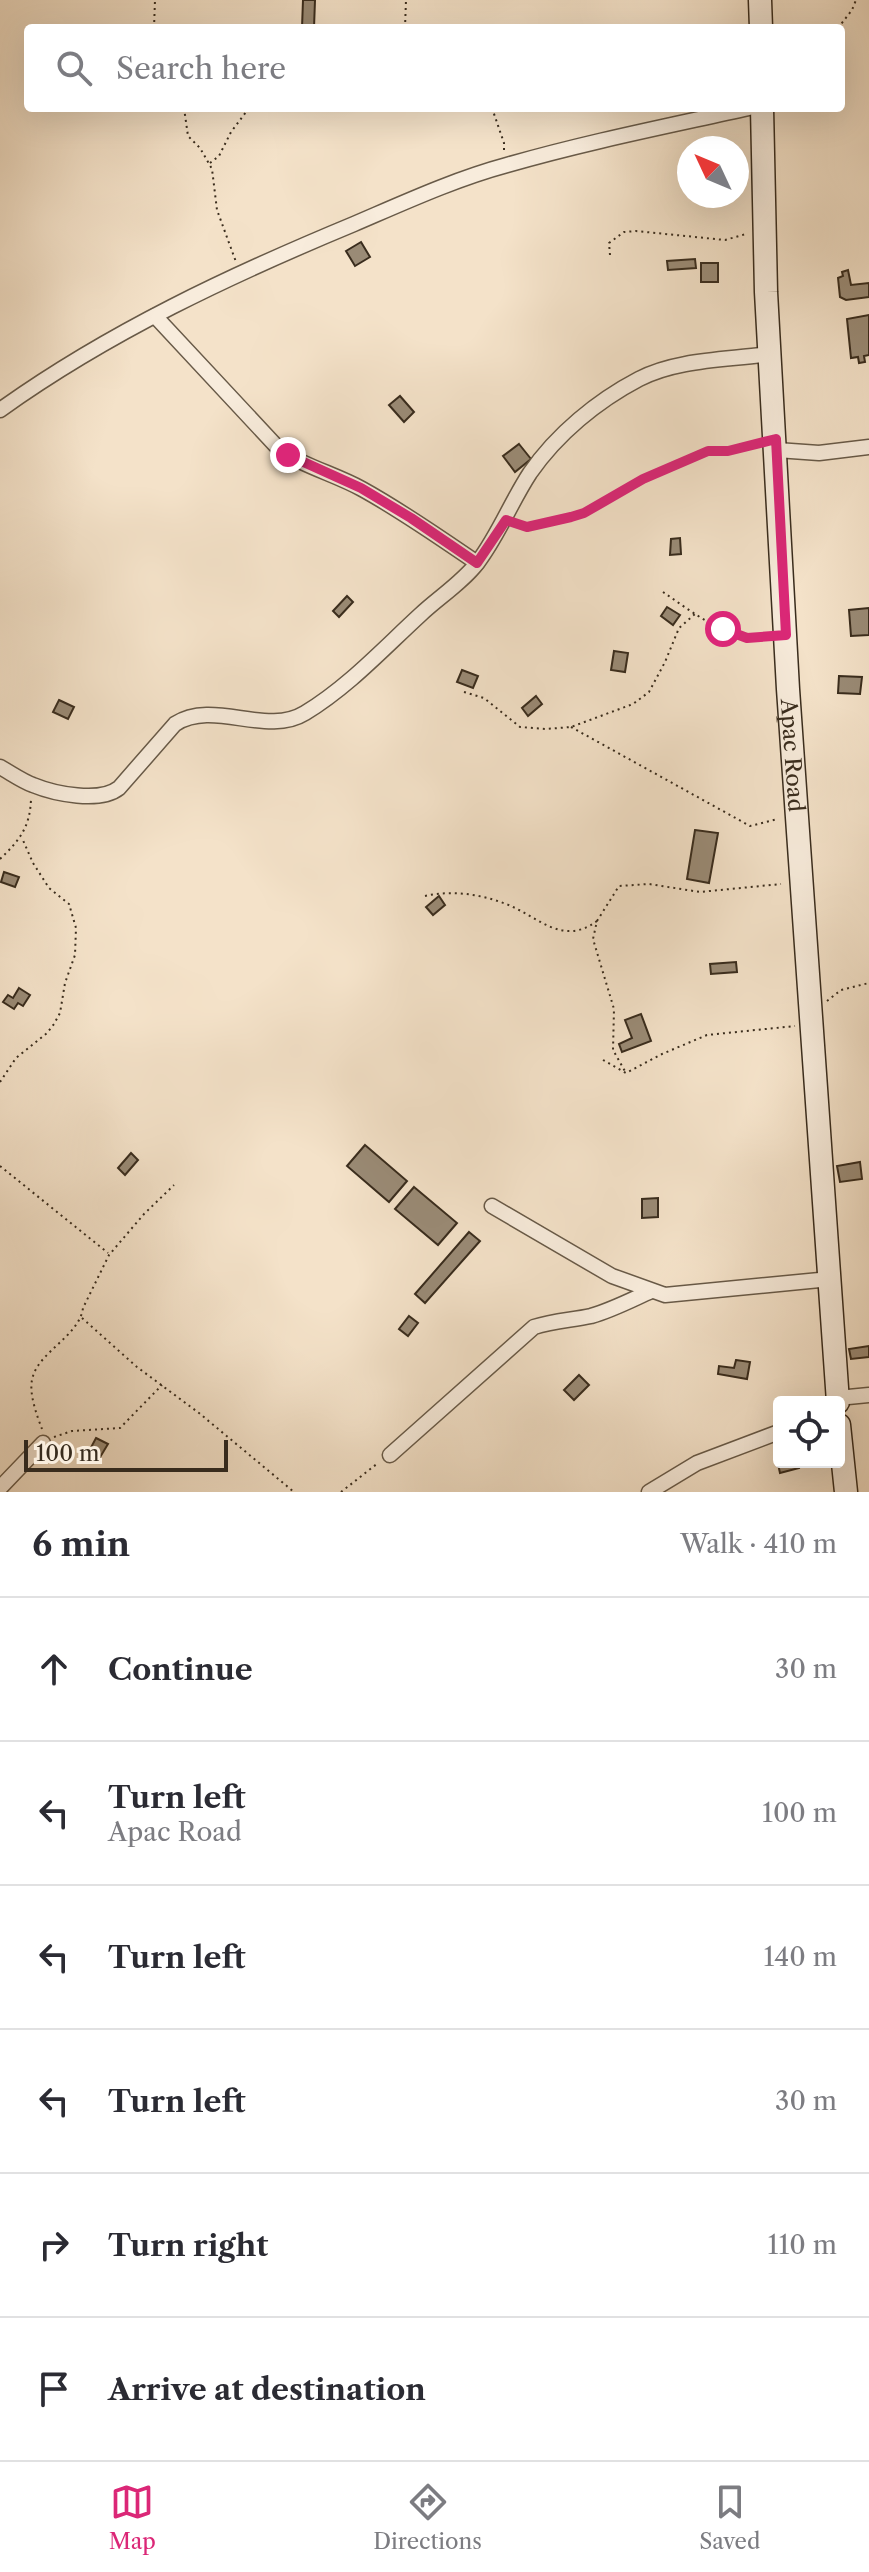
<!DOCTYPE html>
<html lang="en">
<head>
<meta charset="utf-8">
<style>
  :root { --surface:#fff; --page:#f2f2f3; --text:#2b2b33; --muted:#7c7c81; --line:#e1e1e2; --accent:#db2777 }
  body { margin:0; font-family:"Libre Caslon Text",serif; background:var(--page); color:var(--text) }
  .controls { position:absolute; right:24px; bottom:24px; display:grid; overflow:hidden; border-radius:8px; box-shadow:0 8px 32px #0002 }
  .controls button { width:72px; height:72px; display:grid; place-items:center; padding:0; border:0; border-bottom:2px solid var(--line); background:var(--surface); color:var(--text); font:40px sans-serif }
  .compass { position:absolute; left:677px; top:136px; width:72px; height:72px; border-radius:50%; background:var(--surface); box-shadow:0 8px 32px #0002; rotate:314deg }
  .scale { position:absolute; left:24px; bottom:20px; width:204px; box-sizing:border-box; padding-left:8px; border:4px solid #392c1d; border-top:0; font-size:22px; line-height:28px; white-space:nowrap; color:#392c1d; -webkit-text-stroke:6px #f8ecdc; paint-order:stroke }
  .stop { position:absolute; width:24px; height:24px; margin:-18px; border:6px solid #db2777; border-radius:50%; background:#fff }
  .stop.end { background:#db2777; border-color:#fff; box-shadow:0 2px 8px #0008 }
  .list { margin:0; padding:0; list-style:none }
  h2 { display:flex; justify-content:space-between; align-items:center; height:104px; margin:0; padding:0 32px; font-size:34px }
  h2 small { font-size:26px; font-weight:400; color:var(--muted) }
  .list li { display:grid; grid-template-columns:52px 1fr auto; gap:24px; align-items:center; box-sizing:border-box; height:144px; padding:0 32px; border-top:2px solid var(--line) }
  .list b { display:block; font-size:30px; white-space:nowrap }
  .list p { margin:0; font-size:26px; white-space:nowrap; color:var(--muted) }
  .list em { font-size:26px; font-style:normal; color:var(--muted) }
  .icon { flex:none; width:44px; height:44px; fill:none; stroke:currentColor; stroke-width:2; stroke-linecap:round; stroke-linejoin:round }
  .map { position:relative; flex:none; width:869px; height:1492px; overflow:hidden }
  .search { position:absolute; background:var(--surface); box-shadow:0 8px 32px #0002; left:24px; right:24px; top:24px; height:88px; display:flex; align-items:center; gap:20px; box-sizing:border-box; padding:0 28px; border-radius:8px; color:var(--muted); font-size:30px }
  .sheet { height:968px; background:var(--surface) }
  nav { display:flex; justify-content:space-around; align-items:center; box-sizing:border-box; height:112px; border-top:2px solid var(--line); background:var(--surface); font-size:22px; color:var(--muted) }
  nav a { display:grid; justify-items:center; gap:4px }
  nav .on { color:var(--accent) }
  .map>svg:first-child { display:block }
</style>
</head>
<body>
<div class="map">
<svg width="869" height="1492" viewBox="0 0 869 1492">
  <rect width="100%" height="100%" fill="#f4e2c9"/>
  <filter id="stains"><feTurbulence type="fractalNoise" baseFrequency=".0025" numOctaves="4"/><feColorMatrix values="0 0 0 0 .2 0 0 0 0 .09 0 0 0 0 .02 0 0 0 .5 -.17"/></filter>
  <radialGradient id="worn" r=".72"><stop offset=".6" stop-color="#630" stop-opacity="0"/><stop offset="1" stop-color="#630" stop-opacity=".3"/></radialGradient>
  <g fill="#9a8b76" stroke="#392c1d" stroke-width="2">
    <polygon points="303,0 315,0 314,28 302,28"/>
    <polygon points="361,242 370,257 355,266 346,251"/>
    <polygon points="695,259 696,268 668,270 667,261"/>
    <rect x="701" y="263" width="17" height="19"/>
    <polygon points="848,270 851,285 869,283 869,297 846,300 840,297 838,278 843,276 842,272"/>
    <polygon points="869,315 869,355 864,356 865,362 859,363 858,357 851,358 847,319"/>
    <polygon points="400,396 414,412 404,422 389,405"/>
    <polygon points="519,444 531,459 515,472 503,456"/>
    <polygon points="680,538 681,554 670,555 671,539"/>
    <polygon points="347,596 353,602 339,617 333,611"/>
    <polygon points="667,607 680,615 673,625 661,616"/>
    <polygon points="869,608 869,635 851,636 849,610"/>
    <polygon points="614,651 628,653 625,672 611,670"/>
    <polygon points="462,670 478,676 473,688 457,682"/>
    <polygon points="839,676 862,677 860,694 838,693"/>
    <polygon points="536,696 542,704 528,716 522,708"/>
    <polygon points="59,700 74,707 68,719 53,712"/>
    <polygon points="695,830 718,833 709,883 687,879"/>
    <polygon points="4,872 19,877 15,887 1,882"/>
    <polygon points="439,896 445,905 433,915 426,907"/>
    <polygon points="736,962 737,972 711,974 710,964"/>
    <polygon points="19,988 30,995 23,1006 18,1003 14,1009 3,1002 8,995 13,998"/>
    <polygon points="641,1014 651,1041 622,1052 619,1044 632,1038 625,1020"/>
    <polygon points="365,1145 407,1181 389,1202 347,1166"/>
    <polygon points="131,1153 138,1160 125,1175 118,1168"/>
    <polygon points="860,1162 862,1179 840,1182 837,1166"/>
    <polygon points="414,1187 457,1223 438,1245 395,1209"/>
    <polygon points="658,1198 658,1217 642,1218 642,1199"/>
    <polygon points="469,1232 480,1241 425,1303 415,1294"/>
    <polygon points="409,1316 418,1323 408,1336 399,1329"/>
    <polygon points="869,1346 869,1357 851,1359 849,1349"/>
    <polygon points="736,1360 750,1362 747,1379 718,1374 719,1366 734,1368"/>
    <polygon points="579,1375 589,1385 574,1400 564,1390"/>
    <polygon points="96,1438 108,1444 99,1459 88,1453"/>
    <polygon points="779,1454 779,1462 798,1462 799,1468 780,1473 776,1455"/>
  </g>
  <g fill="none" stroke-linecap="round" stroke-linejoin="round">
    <defs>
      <g id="street">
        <path d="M155 316 278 448C302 466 335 474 362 489 402 511 439 537 477 563"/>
        <path d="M0 410C109 332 231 275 354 224 403 203 455 179 507 165 587 142 668 126 749 108"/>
        <polyline points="777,450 819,453 869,447"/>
        <path d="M0 767C11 773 22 781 33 785 55 794 100 803 119 788L175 724C214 699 266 737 305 713 348 687 383 649 420 615 439 597 462 583 478 562 499 534 511 502 530 473 557 434 597 401 639 379 677 359 728 360 769 354"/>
        <polyline points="492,1206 612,1276 665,1295 830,1279"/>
        <polyline points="838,1398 869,1395"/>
        <path d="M390 1455 534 1327C553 1321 572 1320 591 1316 612 1310 631 1300 651 1291"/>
        <polyline points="0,1488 43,1443"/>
        <polyline points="649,1492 697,1463 779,1432"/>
      </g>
      <g id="secondary">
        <polyline points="760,0 761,28"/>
        <path id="s1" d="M762 108 766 292 788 689 838 1402"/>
        <polyline points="839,1425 846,1492"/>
      </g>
    </defs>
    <use href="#street" stroke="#685a48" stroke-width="17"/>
    <use href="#secondary" stroke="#392c1d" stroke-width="25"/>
    <g stroke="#392c1d" stroke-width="2" stroke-dasharray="2 4" stroke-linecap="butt">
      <polyline points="154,28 155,0"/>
      <polyline points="405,28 406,0"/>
      <polyline points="838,28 852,10 856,0"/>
      <polyline points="184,108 188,136 200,148 212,169 217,210 236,262"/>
      <polyline points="492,108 504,143 504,152"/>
      <polyline points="210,163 219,156 231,132 249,108"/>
      <polyline points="610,255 609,243 624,232 636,231 725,240 746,234"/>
      <polyline points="519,524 527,527 584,513 643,479 708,451 728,451 754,444"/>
      <path d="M663 592C694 613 726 640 765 637"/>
      <polyline points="464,692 484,698 520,727 546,729 571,727 633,704 649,692 665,662 679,628 695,614"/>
      <polyline points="571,727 750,826 778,819"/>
      <path d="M0 859C20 840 30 827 31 799"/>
      <path d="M425 896C452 890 480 894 506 904 538 916 562 947 597 921L593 939 614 1009 613 1050 626 1073"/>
      <polyline points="597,921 619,886 649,884 700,892 781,884"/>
      <polyline points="827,1001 841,990 869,983"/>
      <polyline points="603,1060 626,1073 662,1054 707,1035 795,1026"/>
      <polyline points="0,1082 16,1058 47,1033 54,1024 60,1013 65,983 75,955 76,928 69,904 49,888 33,863 22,838"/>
      <polyline points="0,1166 108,1253"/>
      <polyline points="82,1318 137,1367 199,1413 294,1492"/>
      <path d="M42 1429C37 1416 29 1394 32 1380 37 1352 79 1337 83 1308L109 1255 144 1214 174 1185"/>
      <polyline points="54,1437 72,1431 120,1428 162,1385"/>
      <polyline points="341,1492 378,1463"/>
    </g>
    <use href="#street" stroke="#f8ecdc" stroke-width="14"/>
    <use href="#secondary" stroke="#f8ecdc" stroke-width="22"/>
  </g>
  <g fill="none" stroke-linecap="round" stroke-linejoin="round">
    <polyline stroke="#db2777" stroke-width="10" points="288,455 361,488 411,518 477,563 506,520 527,527 571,517 584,513 643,479 708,451 728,451 776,439 786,635 747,638 723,629"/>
  </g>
  <g text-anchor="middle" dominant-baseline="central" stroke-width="6" stroke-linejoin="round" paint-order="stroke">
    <g font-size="22" fill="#392c1d" stroke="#f8ecdc">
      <text stroke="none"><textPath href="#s1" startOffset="648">Apac Road</textPath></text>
    </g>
  </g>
  <rect width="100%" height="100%" filter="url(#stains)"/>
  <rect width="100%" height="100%" fill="url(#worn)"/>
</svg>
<div class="controls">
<button><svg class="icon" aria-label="locate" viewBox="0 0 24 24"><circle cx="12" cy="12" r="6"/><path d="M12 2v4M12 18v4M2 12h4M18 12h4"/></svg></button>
</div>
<svg class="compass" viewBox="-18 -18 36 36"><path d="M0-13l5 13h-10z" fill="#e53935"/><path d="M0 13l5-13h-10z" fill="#7c7c81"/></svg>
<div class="scale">100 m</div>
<div class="stop" style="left:723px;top:629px"></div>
<div class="stop end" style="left:288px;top:455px"></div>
<div class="search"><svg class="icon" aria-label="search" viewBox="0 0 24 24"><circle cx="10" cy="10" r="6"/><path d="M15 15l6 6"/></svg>Search here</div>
</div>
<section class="sheet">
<h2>6 min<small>Walk · 410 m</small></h2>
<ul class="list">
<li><svg class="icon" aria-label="ahead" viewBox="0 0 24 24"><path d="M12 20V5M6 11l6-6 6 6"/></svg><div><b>Continue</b></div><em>30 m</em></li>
<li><svg class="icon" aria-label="left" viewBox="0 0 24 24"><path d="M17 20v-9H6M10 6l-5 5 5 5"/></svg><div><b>Turn left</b><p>Apac Road</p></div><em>100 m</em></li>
<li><svg class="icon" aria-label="left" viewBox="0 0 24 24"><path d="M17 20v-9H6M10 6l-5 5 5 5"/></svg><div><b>Turn left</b></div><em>140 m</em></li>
<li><svg class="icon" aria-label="left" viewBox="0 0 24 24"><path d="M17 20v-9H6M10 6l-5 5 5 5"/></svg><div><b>Turn left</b></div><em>30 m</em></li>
<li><svg class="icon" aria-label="right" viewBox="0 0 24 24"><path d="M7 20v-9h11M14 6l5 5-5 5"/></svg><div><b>Turn right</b></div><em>110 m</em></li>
<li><svg class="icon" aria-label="arrive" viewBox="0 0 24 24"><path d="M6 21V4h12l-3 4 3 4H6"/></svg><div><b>Arrive at destination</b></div></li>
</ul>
</section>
<nav>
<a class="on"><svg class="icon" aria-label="map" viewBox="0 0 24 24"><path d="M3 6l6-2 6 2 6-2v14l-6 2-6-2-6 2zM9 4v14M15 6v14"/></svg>Map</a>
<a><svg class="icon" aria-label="directions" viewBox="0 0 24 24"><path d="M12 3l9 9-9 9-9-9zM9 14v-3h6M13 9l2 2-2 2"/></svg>Directions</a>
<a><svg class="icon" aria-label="saved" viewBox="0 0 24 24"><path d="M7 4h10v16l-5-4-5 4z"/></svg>Saved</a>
</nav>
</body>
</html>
